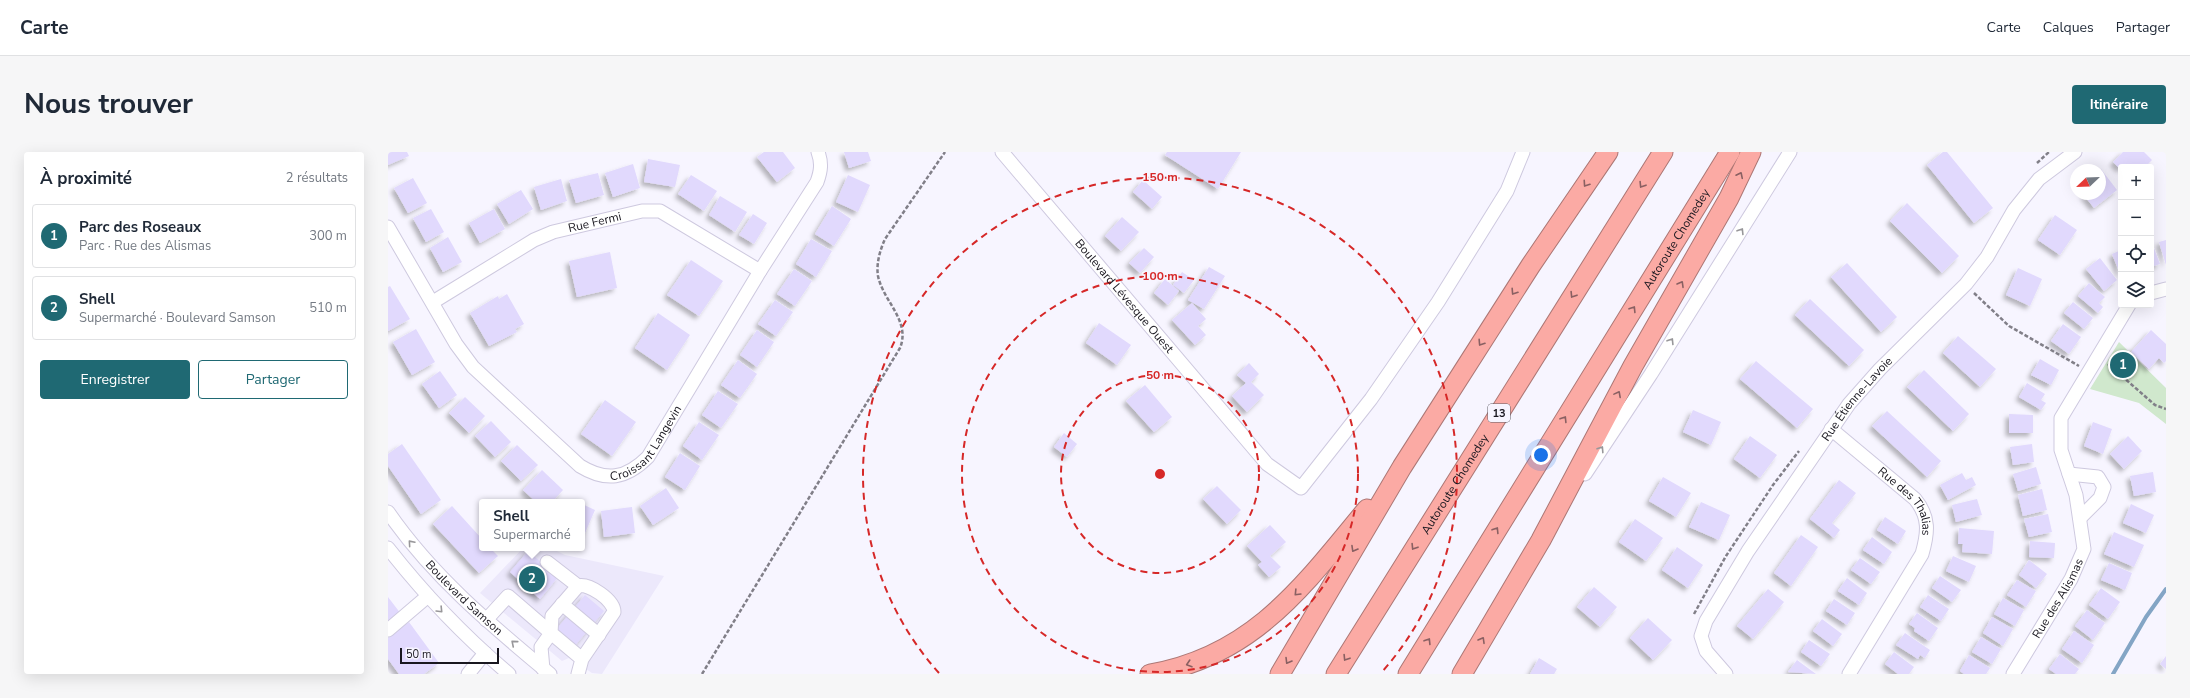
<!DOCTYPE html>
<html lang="fr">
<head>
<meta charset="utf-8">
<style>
  :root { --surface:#fff; --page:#f6f6f7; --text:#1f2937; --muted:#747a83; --line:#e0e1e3; --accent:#1f6973 }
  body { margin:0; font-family:"Nunito Sans",sans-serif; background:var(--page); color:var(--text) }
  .controls { position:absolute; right:12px; top:12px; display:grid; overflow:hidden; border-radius:4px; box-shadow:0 4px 16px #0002 }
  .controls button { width:36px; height:36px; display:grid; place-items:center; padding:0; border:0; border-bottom:1px solid var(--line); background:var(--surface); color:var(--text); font:20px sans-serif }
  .compass { position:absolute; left:1682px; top:12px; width:36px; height:36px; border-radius:50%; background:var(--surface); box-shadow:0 4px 16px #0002; rotate:247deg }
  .scale { position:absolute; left:12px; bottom:10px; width:99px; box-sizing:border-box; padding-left:4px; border:2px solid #19171f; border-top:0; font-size:11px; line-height:14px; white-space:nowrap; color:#19171f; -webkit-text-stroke:3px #f7f5ff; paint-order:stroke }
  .you { position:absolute; left:1153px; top:303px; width:14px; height:14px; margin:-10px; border:3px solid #fff; border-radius:50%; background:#1a73e8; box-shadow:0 0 0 6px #1a73e833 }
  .badge { display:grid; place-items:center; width:26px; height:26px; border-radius:50%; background:var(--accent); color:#fff; font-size:13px; font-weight:700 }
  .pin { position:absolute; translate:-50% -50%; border:2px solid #fff; box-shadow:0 1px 4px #0006 }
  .popup { position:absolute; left:91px; top:347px; width:106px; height:52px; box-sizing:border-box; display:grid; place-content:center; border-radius:4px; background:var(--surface); filter:drop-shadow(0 1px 3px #0005); font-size:13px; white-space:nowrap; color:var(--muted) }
  .popup b { font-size:15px; color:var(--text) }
  .popup::after { content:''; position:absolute; left:50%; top:100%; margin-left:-8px; border:8px solid transparent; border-top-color:var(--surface) }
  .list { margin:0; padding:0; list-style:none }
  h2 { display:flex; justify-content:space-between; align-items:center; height:52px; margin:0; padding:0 16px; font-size:17px }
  h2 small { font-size:13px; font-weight:400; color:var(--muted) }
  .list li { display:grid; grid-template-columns:26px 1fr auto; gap:12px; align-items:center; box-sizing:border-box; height:64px; margin:0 8px 8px; padding:0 8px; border:1px solid var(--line); border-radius:4px }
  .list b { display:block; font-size:15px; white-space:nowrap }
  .list p { margin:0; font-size:13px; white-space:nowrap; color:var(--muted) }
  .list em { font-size:13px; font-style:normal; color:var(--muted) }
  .actions { display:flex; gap:8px; padding:12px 16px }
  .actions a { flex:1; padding:9px 0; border:1px solid var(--accent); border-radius:4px; text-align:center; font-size:14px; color:var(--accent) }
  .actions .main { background:var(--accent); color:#fff }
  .icon { flex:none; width:22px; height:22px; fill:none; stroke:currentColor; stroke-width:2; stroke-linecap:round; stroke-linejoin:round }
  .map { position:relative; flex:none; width:1778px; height:522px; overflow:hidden; border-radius:4px }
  header { display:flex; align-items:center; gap:24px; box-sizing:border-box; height:56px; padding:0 20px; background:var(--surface); border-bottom:1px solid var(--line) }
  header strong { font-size:19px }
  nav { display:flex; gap:22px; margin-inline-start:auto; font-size:14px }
  .intro { display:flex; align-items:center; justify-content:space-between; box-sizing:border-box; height:96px; padding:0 24px }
  h1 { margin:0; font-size:28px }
  .button { padding:10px 18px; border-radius:4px; background:var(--accent); color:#fff; font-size:14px; font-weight:700 }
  main { display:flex; gap:24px; padding:0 24px }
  aside { flex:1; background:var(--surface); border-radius:4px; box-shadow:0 4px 16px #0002 }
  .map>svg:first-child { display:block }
</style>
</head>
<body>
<header>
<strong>Carte</strong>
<nav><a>Carte</a><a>Calques</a><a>Partager</a></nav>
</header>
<div class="intro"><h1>Nous trouver</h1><a class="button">Itinéraire</a></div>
<main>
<aside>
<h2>À proximité<small>2 résultats</small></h2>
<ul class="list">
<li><span class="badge">1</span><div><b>Parc des Roseaux</b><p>Parc · Rue des Alismas</p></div><em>300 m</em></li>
<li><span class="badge">2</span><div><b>Shell</b><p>Supermarché · Boulevard Samson</p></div><em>510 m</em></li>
</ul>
<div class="actions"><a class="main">Enregistrer</a><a>Partager</a></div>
</aside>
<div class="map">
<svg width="1778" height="522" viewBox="0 0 1778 522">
  <defs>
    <filter id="shadow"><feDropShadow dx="-3.5" dy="3.5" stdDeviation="2" flood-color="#0004"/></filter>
  </defs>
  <rect width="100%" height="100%" fill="#f7f5ff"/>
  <polygon fill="#ece8fb" points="135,396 163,396 177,403 276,424 214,522 204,521 181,506 174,509 92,441"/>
  <polygon fill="#d0e8cd" points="1731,190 1778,236 1778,272 1751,251 1702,237"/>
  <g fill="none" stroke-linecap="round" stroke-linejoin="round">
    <polyline stroke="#83a5c5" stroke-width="4" points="1725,522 1758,465 1778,437"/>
  </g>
  <g fill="#e1d9fd" filter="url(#shadow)">
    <polygon points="0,0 19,0 21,4 0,13"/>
    <polygon points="376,0 395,0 407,16 389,30 369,5"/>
    <polygon points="456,0 480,0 483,9 461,16"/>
    <polygon points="779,0 853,0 830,37 777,3"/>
    <polygon points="1555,0 1559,0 1605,56 1586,71 1539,13"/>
    <polygon points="1735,0 1756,0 1764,8 1757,15 1733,15 1733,18 1725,10"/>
    <polygon points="260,7 292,13 287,35 256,30"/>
    <polygon points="245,12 252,36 225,45 217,21"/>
    <polygon points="1713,17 1729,38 1706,56 1695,42 1712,42"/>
    <polygon points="210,21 216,43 188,51 181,28"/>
    <polygon points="303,23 329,39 316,59 290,42"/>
    <polygon points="460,23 482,33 470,60 448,50"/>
    <polygon points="25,26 39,51 20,61 6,36"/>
    <polygon points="173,27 179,49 153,58 146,35"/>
    <polygon points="755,28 774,45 764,57 745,40"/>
    <polygon points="133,38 145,57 121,72 109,52"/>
    <polygon points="332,44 359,60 347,80 321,63"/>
    <polygon points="1519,51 1571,104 1554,121 1502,69"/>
    <polygon points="444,54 463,67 446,94 427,82"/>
    <polygon points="43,57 56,80 38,90 25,66"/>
    <polygon points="106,57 117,77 92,91 81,71"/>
    <polygon points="365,62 379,71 366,92 351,83"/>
    <polygon points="1667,63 1689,78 1672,103 1650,88"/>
    <polygon points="734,65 751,80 733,99 717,84"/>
    <polygon points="60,85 74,110 55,120 42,96"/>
    <polygon points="423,87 444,99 428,125 408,112"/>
    <polygon points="1763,88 1772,112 1763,115"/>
    <polygon points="1778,88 1778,113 1771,90"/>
    <polygon points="756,96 766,105 752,121 741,111"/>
    <polygon points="1733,98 1733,124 1724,102"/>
    <polygon points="222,100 229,136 189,145 181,109"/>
    <polygon points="1712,106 1729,128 1716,139 1698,117"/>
    <polygon points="303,108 335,129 311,164 279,143"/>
    <polygon points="1459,111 1509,165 1493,180 1443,125"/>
    <polygon points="821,115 837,124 816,157 800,148"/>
    <polygon points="1630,116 1654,127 1642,154 1618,143"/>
    <polygon points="406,117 424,129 407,154 389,142"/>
    <polygon points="794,120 806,128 796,141 785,133"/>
    <polygon points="777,127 791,139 780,153 766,141"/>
    <polygon points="1701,131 1717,145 1711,151 1715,155 1710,161 1690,144"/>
    <polygon points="2,134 22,167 0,179 0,135"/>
    <polygon points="119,142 136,172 127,177 129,180 101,194 82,161 110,144 111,147"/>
    <polygon points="1422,147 1476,198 1461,214 1407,163"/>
    <polygon points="387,148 405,160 388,184 370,172"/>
    <polygon points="1685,150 1705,166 1696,177 1676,161"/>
    <polygon points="804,151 818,167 810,174 818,183 807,193 784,168"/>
    <polygon points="270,161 302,183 279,218 247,196"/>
    <polygon points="711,171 743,193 729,213 698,191"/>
    <polygon points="1675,172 1693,185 1681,202 1663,189"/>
    <polygon points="28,177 47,210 24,223 5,190"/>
    <polygon points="369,178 386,190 369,215 352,203"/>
    <polygon points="1763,178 1778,192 1778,209 1776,211 1771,206 1761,217 1743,200"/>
    <polygon points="1570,184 1608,217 1592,235 1555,201"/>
    <polygon points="1652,207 1671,218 1663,233 1643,223"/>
    <polygon points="350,208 369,222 352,246 333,233"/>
    <polygon points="1368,209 1425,257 1409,276 1352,227"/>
    <polygon points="861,211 871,222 863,230 876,243 859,260 844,244 858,231 849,223"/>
    <polygon points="1536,218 1581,262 1565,279 1519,235"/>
    <polygon points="52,219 69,243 51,256 34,232"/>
    <polygon points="1639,231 1657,242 1653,248 1658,251 1653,258 1631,245"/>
    <polygon points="757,233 784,265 766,280 738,249"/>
    <polygon points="330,239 350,252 333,276 314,263"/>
    <polygon points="77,245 97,264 81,281 61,261"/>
    <polygon points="217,248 248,270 224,304 193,282"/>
    <polygon points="1305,258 1333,270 1323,293 1295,280"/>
    <polygon points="1499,259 1553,309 1539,325 1484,274"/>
    <polygon points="1621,262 1645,263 1645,281 1621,281"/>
    <polygon points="103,269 123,290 107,305 87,284"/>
    <polygon points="311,270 331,283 314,308 295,294"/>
    <polygon points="1705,270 1724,277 1715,302 1696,294"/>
    <polygon points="676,281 689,292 679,305 666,295"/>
    <polygon points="1362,284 1389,303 1372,326 1346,307"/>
    <polygon points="1740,284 1754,299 1736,317 1722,302"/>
    <polygon points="14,292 53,348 33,362 0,314 0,302"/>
    <polygon points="1644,292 1646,310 1625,313 1622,295"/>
    <polygon points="129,293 150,313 133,329 113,309"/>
    <polygon points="292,301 312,314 297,338 277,325"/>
    <polygon points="1648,315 1653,332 1630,339 1625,322"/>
    <polygon points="154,318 175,338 164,350 148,350 135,338"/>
    <polygon points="1765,320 1768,340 1746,344 1742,324"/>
    <polygon points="1574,321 1578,328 1584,325 1588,333 1560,348 1552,333"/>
    <polygon points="1275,325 1303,341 1288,365 1261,349"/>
    <polygon points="1451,328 1468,341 1444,371 1452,378 1446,386 1422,367"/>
    <polygon points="829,334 853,358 839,372 815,347"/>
    <polygon points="278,336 291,356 265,373 252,354"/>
    <polygon points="1654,337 1659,358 1635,364 1630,343"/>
    <polygon points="1589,347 1594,363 1568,370 1564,353"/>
    <polygon points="1313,350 1342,363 1331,388 1301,375"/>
    <polygon points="194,352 207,358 197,381 194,380"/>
    <polygon points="1743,352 1766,363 1758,381 1735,371"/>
    <polygon points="64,354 94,387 94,396 102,396 110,404 91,421 45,372"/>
    <polygon points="244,355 247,381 216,385 213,359"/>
    <polygon points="1660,362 1664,380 1641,385 1636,367"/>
    <polygon points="1497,365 1518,379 1510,392 1489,378"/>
    <polygon points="1247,367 1275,386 1258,409 1231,390"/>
    <polygon points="882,373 898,390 882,404 893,415 881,425 870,413 874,410 859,394"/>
    <polygon points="1571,376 1606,379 1604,402 1574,400 1575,392 1570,392"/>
    <polygon points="1726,380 1756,393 1746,415 1716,402"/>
    <polygon points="1413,383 1430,395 1403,434 1386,421"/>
    <polygon points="1484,385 1504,400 1496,412 1475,398"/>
    <polygon points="1642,389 1667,391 1666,406 1641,405"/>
    <polygon points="1289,395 1315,413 1300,436 1274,418"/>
    <polygon points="140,399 170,425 152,447 122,420"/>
    <polygon points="1565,404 1588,414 1581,430 1558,419"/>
    <polygon points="1472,406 1492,420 1483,432 1463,418"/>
    <polygon points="1641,408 1659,422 1648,436 1631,423"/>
    <polygon points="1721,411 1744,421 1737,438 1713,428"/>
    <polygon points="1552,424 1573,438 1564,450 1544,436"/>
    <polygon points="1459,426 1479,441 1471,453 1450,439"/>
    <polygon points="1629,428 1648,439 1638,455 1619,443"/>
    <polygon points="1206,435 1229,455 1212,475 1189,455"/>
    <polygon points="1713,436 1732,450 1720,467 1701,453"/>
    <polygon points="1380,437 1396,450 1365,487 1349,474"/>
    <polygon points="197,443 216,459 185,496 166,480"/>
    <polygon points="1540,443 1561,457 1553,469 1532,455"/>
    <polygon points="0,445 13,462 0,472"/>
    <polygon points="1615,446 1636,458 1627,474 1606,462"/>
    <polygon points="1446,447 1467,461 1459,473 1438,459"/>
    <polygon points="1699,458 1717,471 1705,488 1687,474"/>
    <polygon points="1529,461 1550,476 1541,489 1526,479 1527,476 1521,472"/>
    <polygon points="1604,465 1625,477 1615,494 1595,481"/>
    <polygon points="1260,466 1284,488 1265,508 1242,486"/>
    <polygon points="1434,467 1454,482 1445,494 1425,479"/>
    <polygon points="21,470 51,511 36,522 11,522 0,507 0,486"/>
    <polygon points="1686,479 1706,493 1694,511 1674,497"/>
    <polygon points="1517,481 1542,498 1537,506 1532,503 1530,507 1508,493"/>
    <polygon points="1593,485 1613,497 1604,512 1584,500"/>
    <polygon points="1421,488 1442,502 1433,514 1413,500"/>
    <polygon points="1506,500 1526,515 1521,522 1510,522 1497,512"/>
    <polygon points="1672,502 1691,517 1687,522 1668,522 1661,517"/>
    <polygon points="1581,503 1602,516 1598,522 1576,522 1572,519"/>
    <polygon points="1778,504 1778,517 1772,512"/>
    <polygon points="1151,506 1169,517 1166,522 1142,522"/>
    <polygon points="1409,508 1428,522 1400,520"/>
  </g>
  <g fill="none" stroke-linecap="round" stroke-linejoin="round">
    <defs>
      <g id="minor">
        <path id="s1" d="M614 0 879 312 913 336 983 247 1050 150 1119 39 1135 0"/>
        <path id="s2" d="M0 75 68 192 85 215 192 314C218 330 238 327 260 305L372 119 429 30C433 19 434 11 430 0"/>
        <polyline points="1763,141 1778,137"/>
        <path id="s3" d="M45 150 146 88 165 80 254 59H272L372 119"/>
        <path id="s4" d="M1443 277 1527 347C1542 365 1540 381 1534 402L1461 522"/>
        <polyline points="1197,322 1263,222 1402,0"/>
        <polyline points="1681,322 1710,325 1716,335 1712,346 1692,366"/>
        <path id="s5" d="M0 360C44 424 103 473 162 522"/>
        <path d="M0 396C36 442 76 484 121 522"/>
        <polyline points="159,410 190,434"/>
        <polyline points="174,452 211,483"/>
        <polyline points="98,468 120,444 163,481 153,495 155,517"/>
        <polyline points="0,478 40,444"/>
        <polyline points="80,522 97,501"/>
        <path d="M190 522 194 507 163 481 164 464 190 434C201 431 226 448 226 460L194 507"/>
        <path id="s6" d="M1338 522 1318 499 1313 484 1318 469 1360 399 1461 252 1492 217 1578 132 1599 105 1626 58 1651 27 1687 0"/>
        <path id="s7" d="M1625 522 1683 427 1696 397 1688 343 1673 298V266L1741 153"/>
      </g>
      <g id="highway">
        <path d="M762 522C866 504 916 433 979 357"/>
        <polyline points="892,522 1014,315 1143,113 1220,0"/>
        <path id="s8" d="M948 522 1275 0"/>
        <path id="s9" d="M1020 522 1342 0"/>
        <polyline points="1074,522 1153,388 1245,214 1341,46 1363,0"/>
      </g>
    </defs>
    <use href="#minor" stroke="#cec9df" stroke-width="15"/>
    <use href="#highway" stroke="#ac7775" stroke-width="21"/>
    <g stroke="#817f88" stroke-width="2.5" stroke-dasharray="4 2" stroke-linecap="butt">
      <polyline points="1649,11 1661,0"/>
      <polyline points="1586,141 1621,174 1691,214"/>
      <polyline points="1720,212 1767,253 1778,257"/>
      <polyline points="1306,462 1338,404 1385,333 1411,299"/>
      <path d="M314 522 512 196C523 169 495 149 490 124 488 112 492 98 497 87L557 0"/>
    </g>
    <use href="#minor" stroke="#fff" stroke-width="13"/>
    <use href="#highway" stroke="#fbaaa4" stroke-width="19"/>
  </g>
  <defs><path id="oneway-chevron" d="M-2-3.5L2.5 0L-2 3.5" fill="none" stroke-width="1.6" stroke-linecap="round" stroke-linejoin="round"/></defs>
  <g stroke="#8a6062">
    <use href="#oneway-chevron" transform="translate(1352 23) rotate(-64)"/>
    <use href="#oneway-chevron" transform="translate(1198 32) rotate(124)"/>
    <use href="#oneway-chevron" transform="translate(1254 33) rotate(122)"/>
    <use href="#oneway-chevron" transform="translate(1293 132) rotate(-60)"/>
    <use href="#oneway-chevron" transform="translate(1126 140) rotate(123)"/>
    <use href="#oneway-chevron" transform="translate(1185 143) rotate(122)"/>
    <use href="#oneway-chevron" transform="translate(1245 157) rotate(-58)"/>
    <use href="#oneway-chevron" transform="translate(1093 191) rotate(123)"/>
    <use href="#oneway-chevron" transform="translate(1230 242) rotate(-62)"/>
    <use href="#oneway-chevron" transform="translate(1176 267) rotate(-58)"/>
    <use href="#oneway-chevron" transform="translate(1108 378) rotate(-58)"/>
    <use href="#oneway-chevron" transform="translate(1026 395) rotate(122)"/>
    <use href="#oneway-chevron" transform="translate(966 397) rotate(120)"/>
    <use href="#oneway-chevron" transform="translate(909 441) rotate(134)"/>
    <use href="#oneway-chevron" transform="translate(1094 488) rotate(-60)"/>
    <use href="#oneway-chevron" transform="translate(1040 489) rotate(-58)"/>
    <use href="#oneway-chevron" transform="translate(958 506) rotate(122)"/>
    <use href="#oneway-chevron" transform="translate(900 509) rotate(121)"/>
    <use href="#oneway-chevron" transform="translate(801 512) rotate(162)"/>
  </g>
  <g stroke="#98979a">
    <use href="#oneway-chevron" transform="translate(1353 79) rotate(-58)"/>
    <use href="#oneway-chevron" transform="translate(1283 189) rotate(-58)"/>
    <use href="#oneway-chevron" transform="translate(1213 297) rotate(-57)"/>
    <use href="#oneway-chevron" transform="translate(23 391) rotate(-131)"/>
    <use href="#oneway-chevron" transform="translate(52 458) rotate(46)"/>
    <use href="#oneway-chevron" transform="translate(126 491) rotate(-140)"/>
  </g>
  <g fill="none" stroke="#d62828" stroke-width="2" stroke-dasharray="7 5">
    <circle cx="772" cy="322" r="99"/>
    <circle cx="772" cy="322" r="198"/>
    <path d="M551 521A297 297 0 1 1 993 521"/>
  </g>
  <g text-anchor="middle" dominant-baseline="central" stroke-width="3" stroke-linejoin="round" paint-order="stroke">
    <rect fill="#f7f5ff" stroke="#5c5a62" stroke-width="1" x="1100" y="252" width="22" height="18" rx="3"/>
    <g font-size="11" font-weight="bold" fill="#19171f">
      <text x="1111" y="261">13</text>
    </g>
    <g font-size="12" fill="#19171f" stroke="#f7f5ff">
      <text stroke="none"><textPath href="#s3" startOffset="182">Rue Fermi</textPath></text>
      <text stroke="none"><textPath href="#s9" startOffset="511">Autoroute Chomedey</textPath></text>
      <text stroke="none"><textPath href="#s1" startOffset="189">Boulevard Lévesque Ouest</textPath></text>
      <text stroke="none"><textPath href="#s6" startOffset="331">Rue Étienne-Lavoie</textPath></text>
      <text stroke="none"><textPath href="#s2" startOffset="393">Croissant Langevin</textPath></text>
      <text stroke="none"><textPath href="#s8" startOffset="224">Autoroute Chomedey</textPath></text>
      <text stroke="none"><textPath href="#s4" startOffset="106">Rue des Thalias</textPath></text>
      <text stroke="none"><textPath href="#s5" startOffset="115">Boulevard Samson</textPath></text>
      <text stroke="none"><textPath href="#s7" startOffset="88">Rue des Alismas</textPath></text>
    </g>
  </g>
  <circle cx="772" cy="322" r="6" fill="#d62828" stroke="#f7f5ff" stroke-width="2"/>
  <g font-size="12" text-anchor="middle" font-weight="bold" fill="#d62828" stroke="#f7f5ff" stroke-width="3" stroke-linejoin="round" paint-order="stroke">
    <text x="772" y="29">150 m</text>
    <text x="772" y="128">100 m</text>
    <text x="772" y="227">50 m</text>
  </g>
</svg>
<div class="controls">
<button>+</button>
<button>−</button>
<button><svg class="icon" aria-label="locate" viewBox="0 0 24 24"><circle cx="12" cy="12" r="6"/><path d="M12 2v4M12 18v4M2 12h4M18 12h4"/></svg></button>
<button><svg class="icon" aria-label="layers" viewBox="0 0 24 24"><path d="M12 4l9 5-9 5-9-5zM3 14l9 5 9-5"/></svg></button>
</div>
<svg class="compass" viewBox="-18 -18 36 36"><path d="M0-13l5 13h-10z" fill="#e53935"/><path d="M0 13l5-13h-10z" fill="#747a83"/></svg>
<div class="scale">50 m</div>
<div class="you"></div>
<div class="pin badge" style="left:1735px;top:213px">1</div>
<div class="pin badge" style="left:144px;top:427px">2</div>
<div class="popup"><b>Shell</b>Supermarché</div>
</div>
</main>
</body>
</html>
